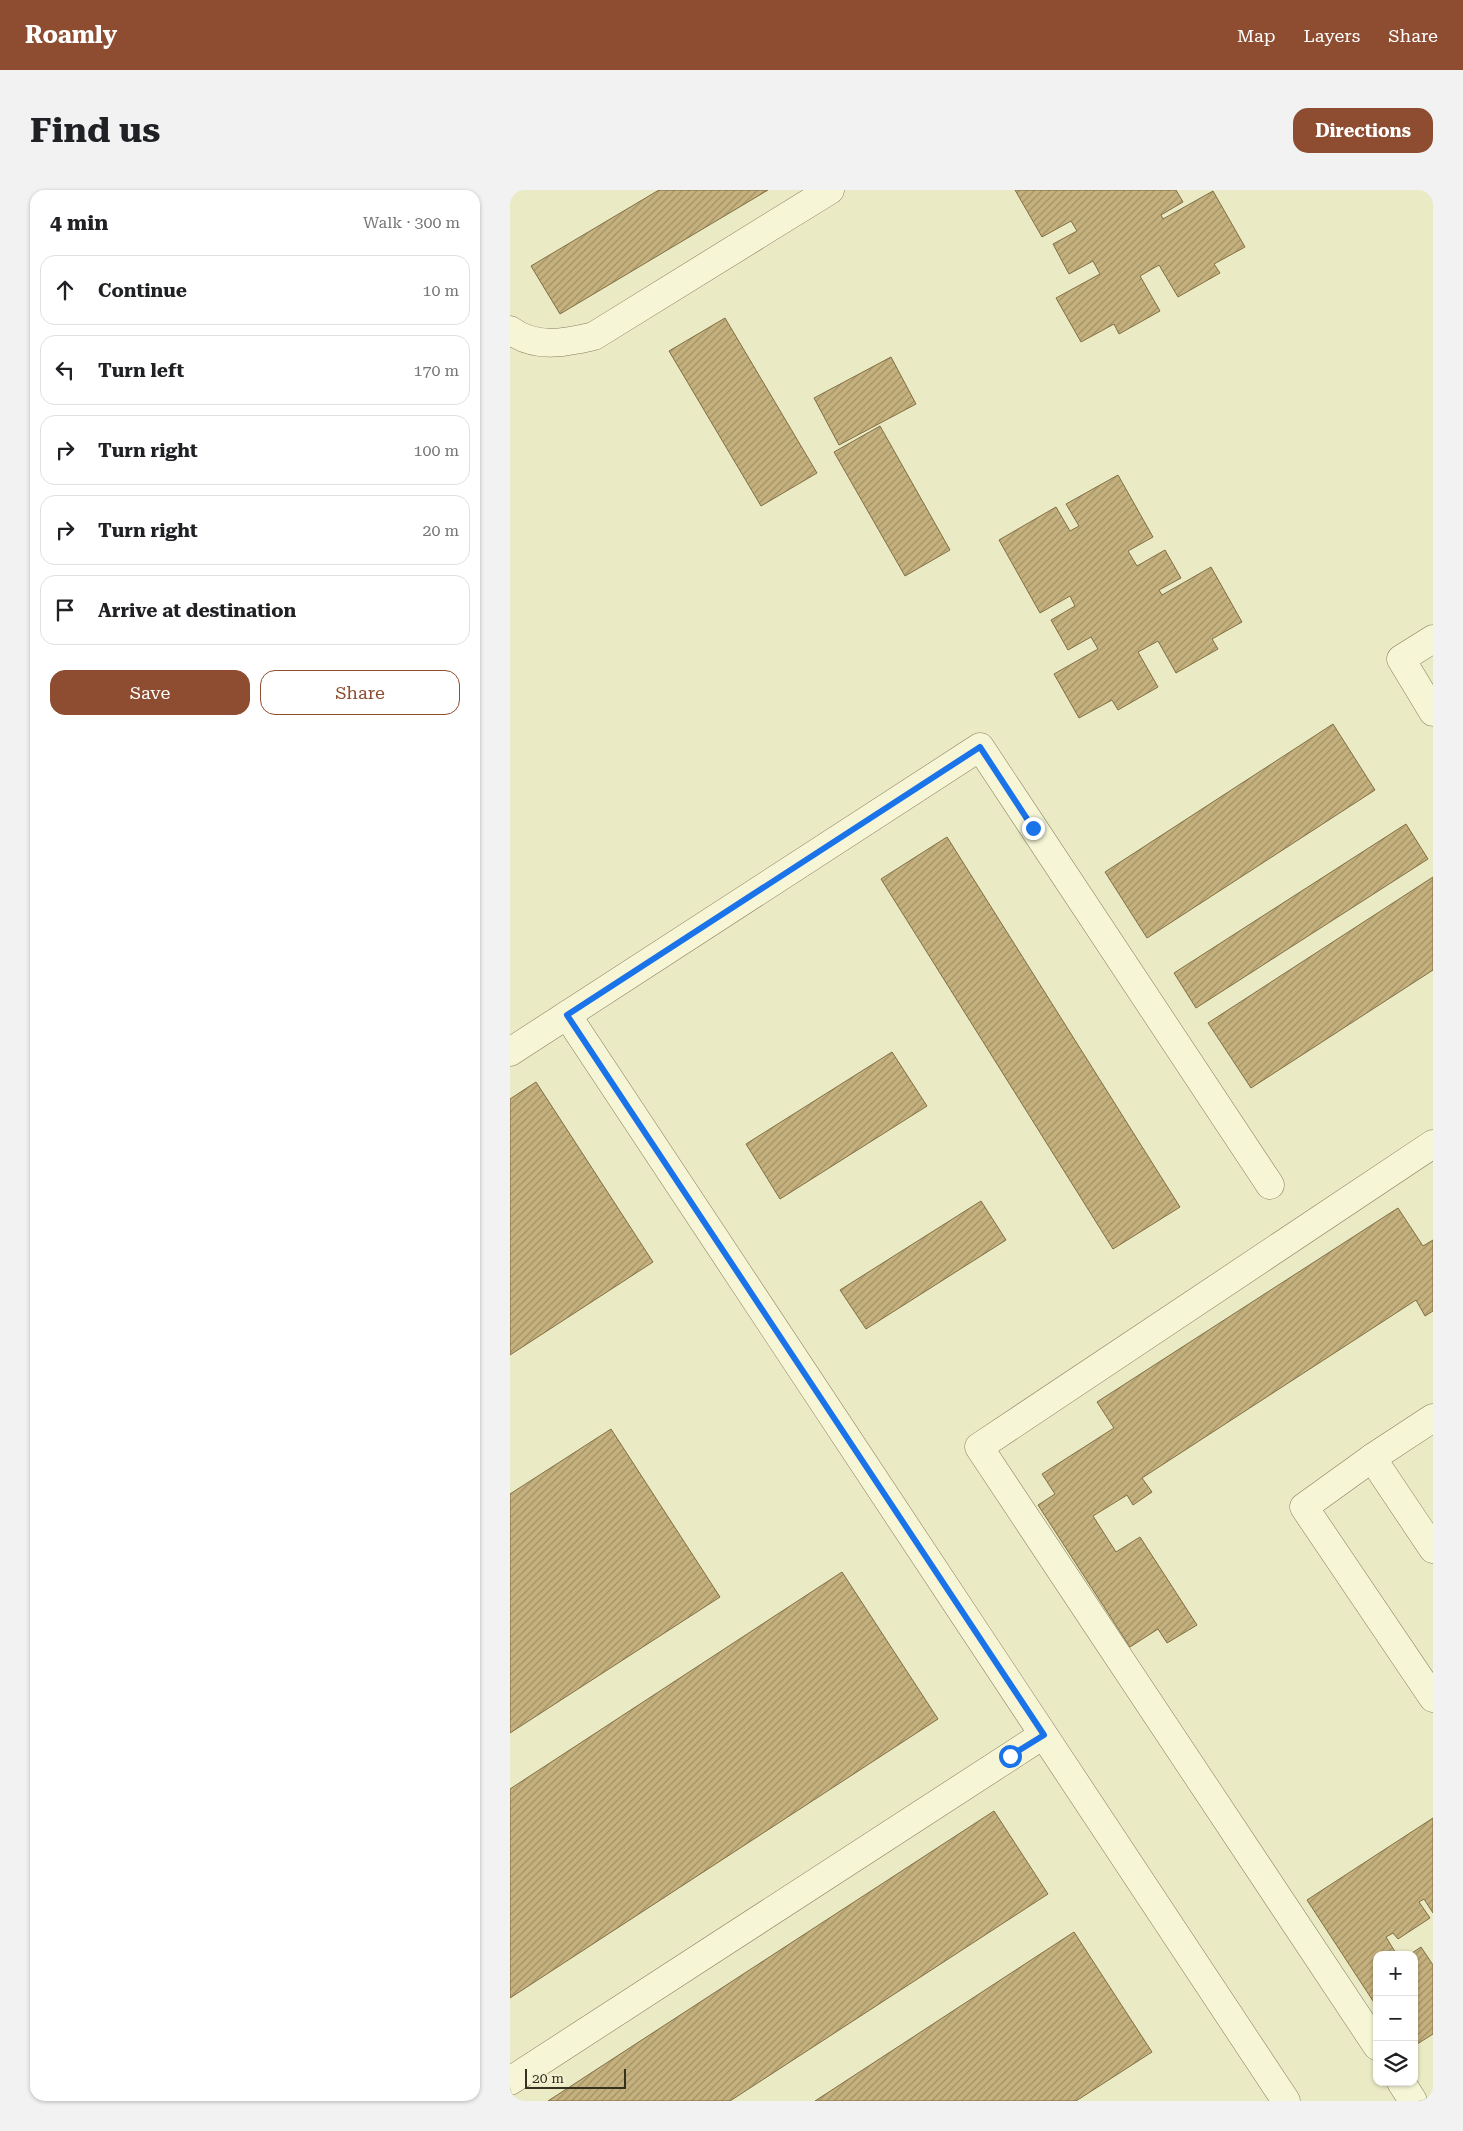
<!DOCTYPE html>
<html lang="en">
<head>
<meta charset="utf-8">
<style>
  :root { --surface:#fff; --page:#f2f2f2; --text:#202124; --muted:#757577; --line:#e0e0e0; --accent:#8e4d31 }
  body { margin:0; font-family:"Roboto Serif",serif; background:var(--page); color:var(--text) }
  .controls { position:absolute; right:15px; bottom:15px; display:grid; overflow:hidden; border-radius:10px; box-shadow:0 1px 4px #0004 }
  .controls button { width:45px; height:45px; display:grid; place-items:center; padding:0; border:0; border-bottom:1px solid var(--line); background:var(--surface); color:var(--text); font:25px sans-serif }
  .scale { position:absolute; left:15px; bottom:12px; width:101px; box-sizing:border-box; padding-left:5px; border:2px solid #35301f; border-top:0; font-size:14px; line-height:18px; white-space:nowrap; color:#35301f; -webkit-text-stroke:4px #f2f2d3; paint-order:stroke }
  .stop { position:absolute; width:15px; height:15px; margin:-11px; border:4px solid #1a73e8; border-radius:50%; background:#fff }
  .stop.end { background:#1a73e8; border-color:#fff; box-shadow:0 1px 5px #0008 }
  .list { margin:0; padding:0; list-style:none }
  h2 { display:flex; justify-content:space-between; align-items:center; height:65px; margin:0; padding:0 20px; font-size:21px }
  h2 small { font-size:16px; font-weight:400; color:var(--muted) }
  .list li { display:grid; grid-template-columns:32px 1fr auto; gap:15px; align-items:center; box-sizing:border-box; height:70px; margin:0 10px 10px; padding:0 10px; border:1px solid var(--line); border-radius:15px }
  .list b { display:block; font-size:19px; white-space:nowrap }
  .list em { font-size:16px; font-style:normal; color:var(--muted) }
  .actions { display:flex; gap:10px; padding:15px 20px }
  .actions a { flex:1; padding:11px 0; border:1px solid var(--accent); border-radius:15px; text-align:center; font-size:18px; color:var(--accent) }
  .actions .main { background:var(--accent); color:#fff }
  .icon { flex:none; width:28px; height:28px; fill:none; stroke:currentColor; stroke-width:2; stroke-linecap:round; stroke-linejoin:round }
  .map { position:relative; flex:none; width:923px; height:1911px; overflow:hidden; border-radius:15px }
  header { display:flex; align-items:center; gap:30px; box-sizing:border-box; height:70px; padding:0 25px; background:var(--accent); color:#fff }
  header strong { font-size:24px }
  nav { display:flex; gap:28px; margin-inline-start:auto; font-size:18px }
  .intro { display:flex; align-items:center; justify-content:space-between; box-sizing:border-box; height:120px; padding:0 30px }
  h1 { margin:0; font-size:35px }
  .button { padding:12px 22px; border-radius:15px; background:var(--accent); color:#fff; font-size:18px; font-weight:700 }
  main { display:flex; gap:30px; padding:0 30px }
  aside { flex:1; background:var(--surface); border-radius:15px; box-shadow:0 1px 4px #0004 }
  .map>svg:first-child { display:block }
</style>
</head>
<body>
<header>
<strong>Roamly</strong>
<nav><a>Map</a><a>Layers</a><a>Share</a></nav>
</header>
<div class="intro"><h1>Find us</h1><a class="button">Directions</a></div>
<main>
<aside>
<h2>4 min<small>Walk · 300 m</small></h2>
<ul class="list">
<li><svg class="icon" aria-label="ahead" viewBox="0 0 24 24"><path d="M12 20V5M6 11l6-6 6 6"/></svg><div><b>Continue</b></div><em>10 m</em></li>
<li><svg class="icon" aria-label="left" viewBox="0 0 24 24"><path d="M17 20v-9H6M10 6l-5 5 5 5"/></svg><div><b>Turn left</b></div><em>170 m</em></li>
<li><svg class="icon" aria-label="right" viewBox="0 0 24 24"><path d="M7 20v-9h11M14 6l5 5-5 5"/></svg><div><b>Turn right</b></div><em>100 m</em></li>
<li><svg class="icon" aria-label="right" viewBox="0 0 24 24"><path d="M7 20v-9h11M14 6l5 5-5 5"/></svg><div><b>Turn right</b></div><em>20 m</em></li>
<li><svg class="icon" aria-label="arrive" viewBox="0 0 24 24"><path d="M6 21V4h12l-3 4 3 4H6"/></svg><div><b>Arrive at destination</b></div></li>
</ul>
<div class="actions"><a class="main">Save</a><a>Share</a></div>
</aside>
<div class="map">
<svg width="923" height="1911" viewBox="0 0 923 1911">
  <defs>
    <pattern id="building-hatch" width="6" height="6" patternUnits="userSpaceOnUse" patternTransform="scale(1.25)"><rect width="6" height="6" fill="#c5b17d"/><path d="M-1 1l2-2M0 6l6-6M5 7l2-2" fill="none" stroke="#a19066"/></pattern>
  </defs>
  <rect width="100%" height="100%" fill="#eaeac5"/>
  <g fill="url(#building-hatch)" stroke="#816f44">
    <polygon points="149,0 258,0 50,124 21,76"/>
    <polygon points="505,0 666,0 673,12 651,25 653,29 703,1 735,57 704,74 710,83 668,107 649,75 630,86 650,121 609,144 604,134 571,152 546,108 590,84 583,71 559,84 543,54 567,41 561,31 532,47"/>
    <polygon points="215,128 307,283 251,316 159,161"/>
    <polygon points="381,167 406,214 329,255 304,208"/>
    <polygon points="370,236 440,360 395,386 324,262"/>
    <polygon points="608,285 643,347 618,361 627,376 655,360 671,388 649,400 652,405 701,377 732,432 702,449 708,459 666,483 648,451 628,462 648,497 608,520 602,510 569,528 544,484 588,459 581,447 558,460 541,430 565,416 560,406 530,423 489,350 546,317 560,341 569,336 556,314"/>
    <polygon points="823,534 865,600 637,748 595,682"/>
    <polygon points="896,634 918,669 686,818 664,783"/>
    <polygon points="437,647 670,1017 603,1059 371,689"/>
    <polygon points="923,687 923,780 741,898 698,833"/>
    <polygon points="382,862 417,916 270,1009 236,954"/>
    <polygon points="26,892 143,1072 0,1165 0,909"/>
    <polygon points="471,1011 496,1050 356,1139 330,1100"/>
    <polygon points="888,1018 913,1056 923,1050 923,1121 915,1126 906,1110 632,1288 642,1302 623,1315 617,1305 583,1326 606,1362 630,1347 687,1435 657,1453 648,1439 620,1457 528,1315 545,1304 532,1284 604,1238 587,1212"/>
    <polygon points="101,1239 210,1407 0,1543 0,1304"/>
    <polygon points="332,1382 428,1529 0,1808 0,1599"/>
    <polygon points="484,1621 538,1704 220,1911 38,1911"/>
    <polygon points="923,1628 923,1723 914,1709 909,1712 920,1728 888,1749 883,1743 876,1747 887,1765 867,1765 867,1817 797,1710"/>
    <polygon points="564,1742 642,1862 566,1911 305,1911"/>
    <polygon points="911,1757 923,1775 923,1844 904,1856 904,1765 899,1765"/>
  </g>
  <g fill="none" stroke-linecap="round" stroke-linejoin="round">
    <defs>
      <g id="minor">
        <path d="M0 140C25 159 55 153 84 146L320 0"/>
        <polyline points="923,449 891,469 923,522"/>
        <polyline points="57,825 776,1911"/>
        <polyline points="0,862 470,557 760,995"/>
        <polyline points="923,1228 862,1268 794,1317 923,1508"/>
        <polyline points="862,1268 923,1359"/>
        <polyline points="867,1856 469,1257 923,954"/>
        <polyline points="0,1891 533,1545"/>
        <polyline points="891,1892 903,1911"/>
      </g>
    </defs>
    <use href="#minor" stroke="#847d5c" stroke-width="29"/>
    <use href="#minor" stroke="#f6f6d7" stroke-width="28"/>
  </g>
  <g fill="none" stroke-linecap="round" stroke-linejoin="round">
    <polyline stroke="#1a73e8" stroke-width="6" points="500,1566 534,1545 57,825 470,557 523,638"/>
  </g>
</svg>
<div class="controls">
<button>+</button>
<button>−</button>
<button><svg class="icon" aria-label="layers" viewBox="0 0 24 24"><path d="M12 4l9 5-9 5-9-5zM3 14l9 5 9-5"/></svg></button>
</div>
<div class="scale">20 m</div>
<div class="stop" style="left:500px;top:1566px"></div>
<div class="stop end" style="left:523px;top:638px"></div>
</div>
</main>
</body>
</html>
